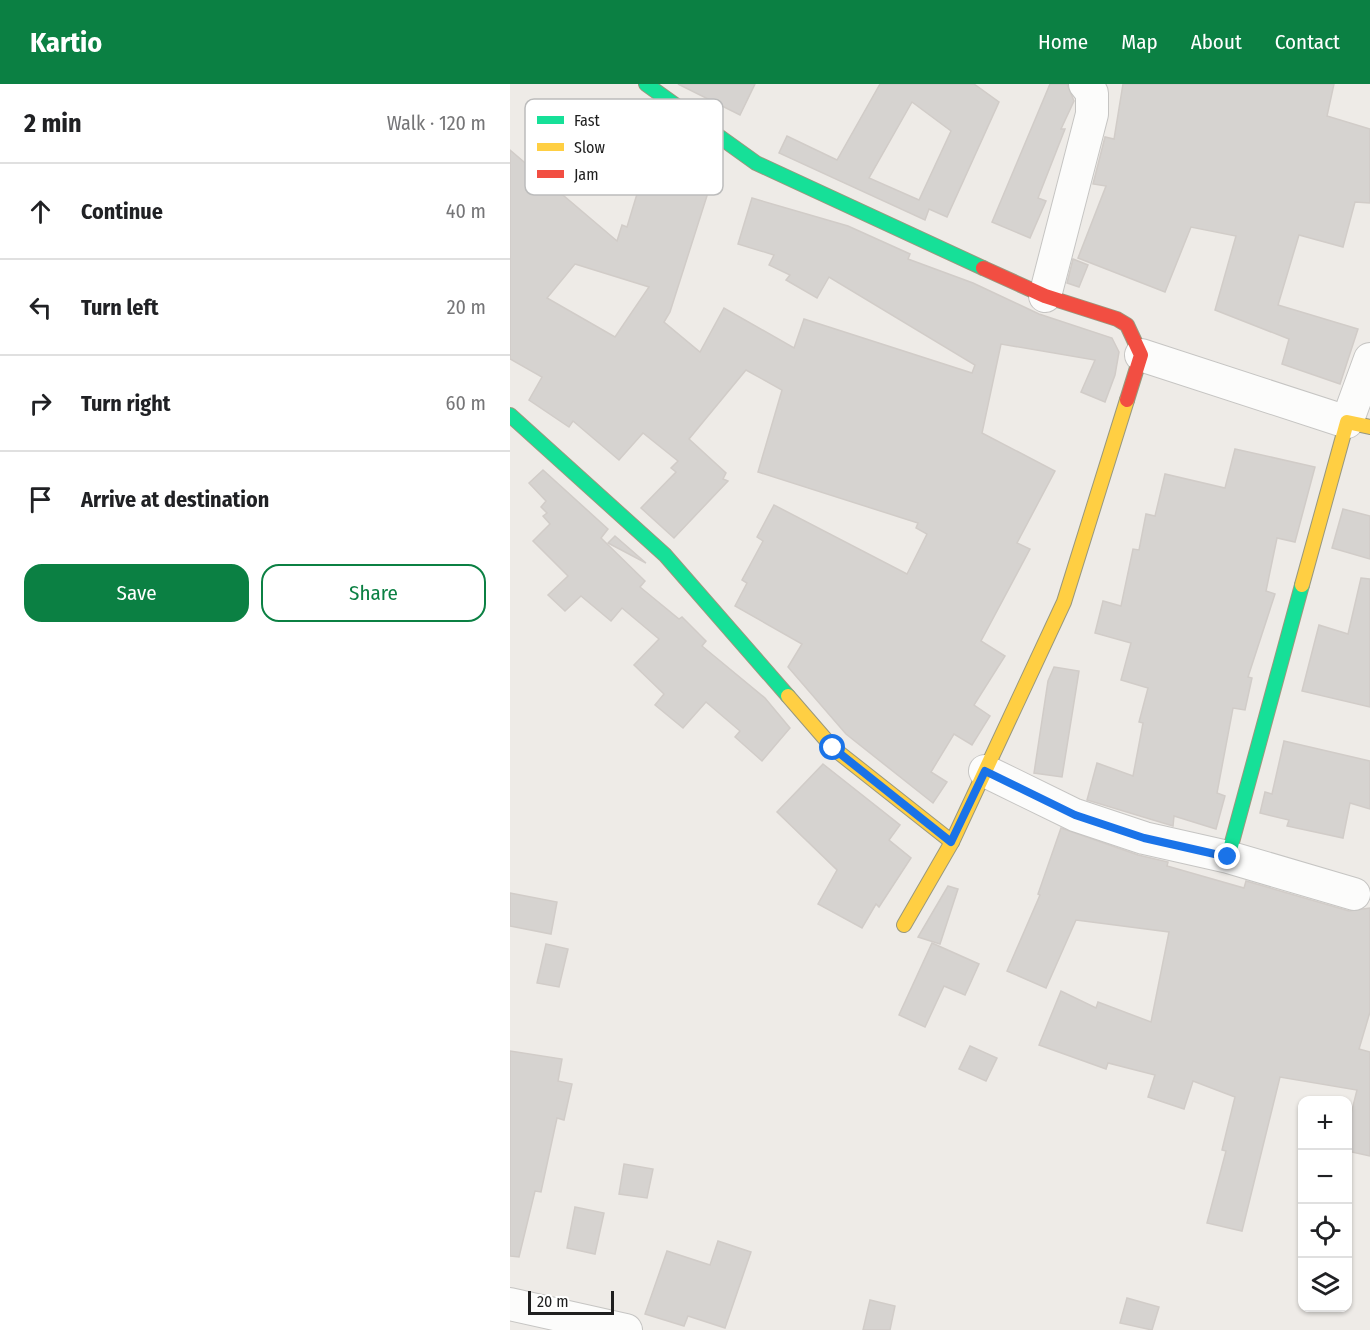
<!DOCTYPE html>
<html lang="en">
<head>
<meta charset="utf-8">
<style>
  :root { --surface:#fff; --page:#f6f6f6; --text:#202124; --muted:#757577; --line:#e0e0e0; --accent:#0b8043 }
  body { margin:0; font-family:"Fira Sans Condensed",sans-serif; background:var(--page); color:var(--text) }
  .controls { position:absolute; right:18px; bottom:18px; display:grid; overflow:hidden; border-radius:12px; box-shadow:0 2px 4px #0004 }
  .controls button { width:54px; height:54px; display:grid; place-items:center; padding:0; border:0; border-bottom:2px solid var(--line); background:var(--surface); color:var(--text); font:30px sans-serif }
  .scale { position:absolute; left:18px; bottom:15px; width:86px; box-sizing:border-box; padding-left:6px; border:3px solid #1f1f1f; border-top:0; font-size:16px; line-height:21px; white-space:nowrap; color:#1f1f1f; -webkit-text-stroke:4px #fff; paint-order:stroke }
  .stop { position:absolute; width:18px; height:18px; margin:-14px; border:4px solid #1a73e8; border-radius:50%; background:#fff }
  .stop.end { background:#1a73e8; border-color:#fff; box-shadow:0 2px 6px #0008 }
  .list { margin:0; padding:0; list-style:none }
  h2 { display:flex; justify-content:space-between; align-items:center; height:78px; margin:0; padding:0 24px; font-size:26px }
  h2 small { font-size:20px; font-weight:400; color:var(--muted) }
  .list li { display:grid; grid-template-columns:39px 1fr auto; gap:18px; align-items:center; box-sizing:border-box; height:96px; padding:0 24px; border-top:2px solid var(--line) }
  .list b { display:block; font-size:22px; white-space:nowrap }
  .list em { font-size:20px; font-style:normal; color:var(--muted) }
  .actions { display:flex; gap:12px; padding:18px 24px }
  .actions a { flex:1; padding:14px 0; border:2px solid var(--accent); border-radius:18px; text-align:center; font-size:21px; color:var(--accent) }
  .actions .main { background:var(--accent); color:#fff }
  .icon { flex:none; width:33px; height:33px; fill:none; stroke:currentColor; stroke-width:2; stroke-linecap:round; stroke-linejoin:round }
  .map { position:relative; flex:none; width:860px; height:1246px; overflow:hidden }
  header { display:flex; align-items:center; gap:36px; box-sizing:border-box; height:84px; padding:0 30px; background:var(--accent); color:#fff }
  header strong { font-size:28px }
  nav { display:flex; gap:33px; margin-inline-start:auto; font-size:21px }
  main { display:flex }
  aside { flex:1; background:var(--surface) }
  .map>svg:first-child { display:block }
</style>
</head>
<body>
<header>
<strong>Kartio</strong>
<nav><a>Home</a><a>Map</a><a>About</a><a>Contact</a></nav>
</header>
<main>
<aside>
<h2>2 min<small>Walk · 120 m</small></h2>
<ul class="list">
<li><svg class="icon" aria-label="ahead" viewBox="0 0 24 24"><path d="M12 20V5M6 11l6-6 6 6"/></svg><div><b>Continue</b></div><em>40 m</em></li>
<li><svg class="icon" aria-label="left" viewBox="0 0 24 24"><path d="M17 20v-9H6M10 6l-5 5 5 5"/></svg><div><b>Turn left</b></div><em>20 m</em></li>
<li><svg class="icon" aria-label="right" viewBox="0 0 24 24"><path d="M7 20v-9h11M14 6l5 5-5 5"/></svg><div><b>Turn right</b></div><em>60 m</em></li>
<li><svg class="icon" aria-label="arrive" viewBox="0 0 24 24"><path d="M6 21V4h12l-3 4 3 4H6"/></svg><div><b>Arrive at destination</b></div></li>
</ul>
<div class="actions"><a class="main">Save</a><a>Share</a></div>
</aside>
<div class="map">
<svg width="860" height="1246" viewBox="0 0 860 1246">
  <rect width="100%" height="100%" fill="#eeebe7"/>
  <g fill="#d6d3d0" stroke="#d1ccc8" stroke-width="1.5" fill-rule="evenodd">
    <polygon points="168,0 245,0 230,31"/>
    <path d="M370 0H464L489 18 437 133 419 125 415 136 269 69 277 52 327 76ZM402 18 441 47 409 116 359 94Z"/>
    <polygon points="540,0 557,0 564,17 551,45 555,45 528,114 536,117 520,154 482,138"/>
    <polygon points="613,0 824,0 817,32 860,45 860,119 845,118 833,163 789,151 768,221 848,245 830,300 772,280 779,255 705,226 726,152 681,143 655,208 568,174 596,102 583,100 595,53 604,55"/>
    <path d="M0 66 107 157 112 141 117 143 140 67 168 76 165 85 202 96 160 228 154 238 190 268 214 224 284 264 294 235 462 289 465 281 319 193 307 214 276 196 280 191 259 181 264 171 228 160 242 114 338 142 400 170 398 175 463 199 529 230 602 254 609 268 605 291 595 318 571 308 585 276 491 260 472 349 545 387 507 459 520 465 471 557 495 572 464 621 480 632 462 661 444 650 421 688 437 698 423 719 336 650 278 583 292 560 225 522 237 499 232 496 253 457 247 453 264 421 397 490 417 450 406 444 408 439 248 388 272 306 236 286 179 355 216 389 213 395 218 397 164 454 131 424 166 388 161 384 168 377 133 349 109 376 63 337 59 343 19 316 32 293 0 275ZM65 180 139 203 105 253 37 214Z"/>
    <polygon points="563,175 578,181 569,203 557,199"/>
    <polygon points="725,365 805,383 785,458 767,454 756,507 765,510 738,593 742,594 735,626 723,624 707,709 715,712 706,745 664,732 663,742 577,716 587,679 623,692 633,639 629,638 638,604 611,596 621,559 585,549 593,517 611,522 623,465 629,466 636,430 645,432 655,390 715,404"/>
    <polygon points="33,386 98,445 91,454 135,497 130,503 169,535 172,533 196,557 192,562 255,614 280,644 252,677 225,653 230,647 196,618 173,644 145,621 154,610 124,581 149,555 112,524 101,537 71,512 55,527 38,511 58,492 23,457 40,440 33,432 37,429 31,423 36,417 19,399"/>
    <polygon points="833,425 860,432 860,475 822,464"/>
    <polygon points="105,452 136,479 98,459"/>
    <polygon points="851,494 860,495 860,623 792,607 809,541 838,550"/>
    <polygon points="544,583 569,587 552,693 524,689 538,597"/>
    <polygon points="774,657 860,677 860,725 840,719 833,754 777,742 779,736 750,729 755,708 762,710"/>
    <polygon points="313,680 390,741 379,756 401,774 369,823 366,820 352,844 308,820 327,786 267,728"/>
    <polygon points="551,744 628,771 658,778 657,782 734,804 736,797 839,827 860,824 860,928 849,965 860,968 860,1072 837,1067 837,1046 847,1006 770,993 732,1147 697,1139 716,1067 712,1066 725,1013 683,997 674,1025 638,1013 645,991 598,979 596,985 529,961 551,907 586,924 588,918 641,938 659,848 566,836 536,904 497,887 530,811 528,810"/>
    <polygon points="438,802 448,805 430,860 408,853"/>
    <polygon points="0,809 47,818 41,850 0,842"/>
    <polygon points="422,859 469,880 455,911 434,902 415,943 389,931"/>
    <polygon points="36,860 58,865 49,903 27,899"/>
    <polygon points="460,962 487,974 476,997 449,985"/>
    <polygon points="0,967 52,975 48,997 62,1000 54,1036 47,1034 31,1108 25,1107 9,1173 0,1172"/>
    <polygon points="114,1080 143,1085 137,1114 109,1110"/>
    <polygon points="65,1123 94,1129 85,1170 57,1164"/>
    <polygon points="208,1157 241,1168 215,1244 178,1232 174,1242 135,1230 157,1167 200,1181"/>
    <polygon points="617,1214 649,1223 642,1246 610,1239"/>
    <polygon points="360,1216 385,1222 380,1246 353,1246"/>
  </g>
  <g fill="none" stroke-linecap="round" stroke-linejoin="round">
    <defs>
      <g id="street">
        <polyline points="535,212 582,30 582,9 575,0"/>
        <polyline points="631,271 837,338 860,275"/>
        <polyline points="475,687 565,731 634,754 718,773 844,810"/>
        <polyline points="0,1220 116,1246"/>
      </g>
      <g id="fast">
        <polyline points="136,0 246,79 473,184"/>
        <polyline points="0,331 155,471 278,612"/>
        <polyline points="718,773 792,501"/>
      </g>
      <g id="slow">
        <polyline points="792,501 837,338 860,343"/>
        <polyline points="278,612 323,664 442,758"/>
        <polyline points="394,841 442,758 554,518 617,316"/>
      </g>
      <polyline id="jam" points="473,184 535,212 607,235 617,241 631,271 617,316"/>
    </defs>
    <use href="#street" stroke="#c6c5c3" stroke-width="34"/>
    <use href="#fast" stroke="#99987e" stroke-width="16"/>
    <use href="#slow" stroke="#99987e" stroke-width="16"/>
    <use href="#jam" stroke="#99987e" stroke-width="16"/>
    <use href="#street" stroke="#fcfcfb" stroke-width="32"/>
    <use href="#fast" stroke="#16e098" stroke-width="14"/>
    <use href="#slow" stroke="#ffcf43" stroke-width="14"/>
    <use href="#jam" stroke="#f24e42" stroke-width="14"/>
  </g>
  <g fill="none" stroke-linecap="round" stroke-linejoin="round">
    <polyline stroke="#1a73e8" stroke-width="8" points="323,664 441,758 475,687 565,731 634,754 718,773"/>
  </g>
  <rect x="15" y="15" width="198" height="96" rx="9" fill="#fff" stroke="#bcbcbc" stroke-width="1.5"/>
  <rect x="27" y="32" width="27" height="8" fill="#16e098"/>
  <rect x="27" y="59" width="27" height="8" fill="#ffcf43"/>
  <rect x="27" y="86" width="27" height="8" fill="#f24e42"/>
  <g font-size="16" fill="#1f1f1f">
    <text x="64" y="42">Fast</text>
    <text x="64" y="69">Slow</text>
    <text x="64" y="96">Jam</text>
  </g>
</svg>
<div class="controls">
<button>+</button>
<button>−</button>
<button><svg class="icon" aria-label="locate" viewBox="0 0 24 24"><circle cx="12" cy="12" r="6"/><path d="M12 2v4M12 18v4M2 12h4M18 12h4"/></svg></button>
<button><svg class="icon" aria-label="layers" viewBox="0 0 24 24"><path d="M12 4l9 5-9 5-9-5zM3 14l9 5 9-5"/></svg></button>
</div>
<div class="scale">20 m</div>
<div class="stop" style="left:323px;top:664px"></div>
<div class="stop end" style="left:718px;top:773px"></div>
</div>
</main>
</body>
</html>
